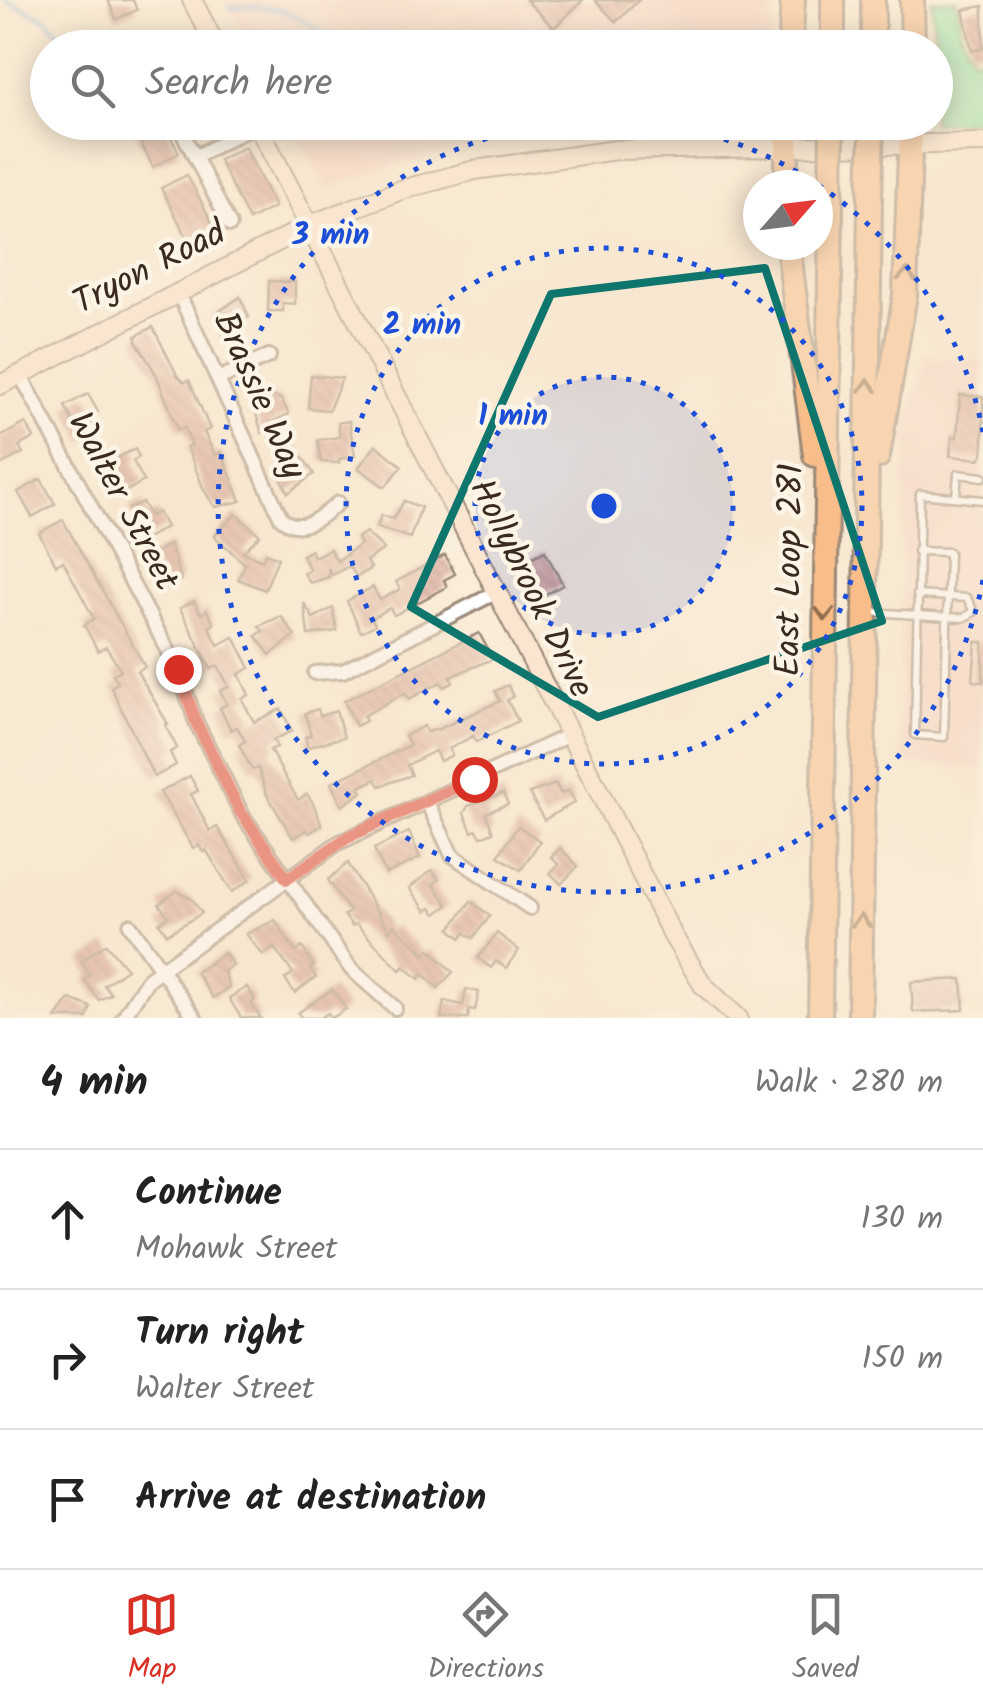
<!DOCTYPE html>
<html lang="en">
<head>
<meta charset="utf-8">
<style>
  :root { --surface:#fff; --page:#f2f2f2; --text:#222; --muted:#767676; --line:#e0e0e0; --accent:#d93025 }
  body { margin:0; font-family:Kalam,sans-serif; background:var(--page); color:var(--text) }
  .compass { position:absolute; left:743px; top:170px; width:90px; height:90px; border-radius:50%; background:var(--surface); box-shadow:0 5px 25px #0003; rotate:62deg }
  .stop { position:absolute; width:30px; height:30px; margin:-22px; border:8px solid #d93025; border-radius:50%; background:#fff }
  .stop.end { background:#d93025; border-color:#fff; box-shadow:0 2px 10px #0008 }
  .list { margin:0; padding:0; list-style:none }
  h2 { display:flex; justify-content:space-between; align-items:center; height:130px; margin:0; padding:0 40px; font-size:42px }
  h2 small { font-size:32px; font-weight:400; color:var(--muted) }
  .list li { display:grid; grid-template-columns:65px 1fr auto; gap:30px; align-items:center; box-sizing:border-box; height:140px; padding:0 40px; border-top:2px solid var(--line) }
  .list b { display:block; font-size:38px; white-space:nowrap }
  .list p { margin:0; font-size:32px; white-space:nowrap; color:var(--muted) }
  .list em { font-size:32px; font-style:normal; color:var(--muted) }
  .icon { flex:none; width:55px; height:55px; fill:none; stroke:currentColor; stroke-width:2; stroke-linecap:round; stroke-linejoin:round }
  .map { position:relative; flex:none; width:983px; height:1018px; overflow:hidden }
  .search { position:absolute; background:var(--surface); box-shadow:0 5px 25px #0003; left:30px; right:30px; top:30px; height:110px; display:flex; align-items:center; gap:25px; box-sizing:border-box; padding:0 35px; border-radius:55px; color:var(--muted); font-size:38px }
  .sheet { height:550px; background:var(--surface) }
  nav { display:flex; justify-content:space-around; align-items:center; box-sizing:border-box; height:140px; border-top:2px solid var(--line); background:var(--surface); font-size:28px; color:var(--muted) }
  nav a { display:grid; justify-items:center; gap:5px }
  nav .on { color:var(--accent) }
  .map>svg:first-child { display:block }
</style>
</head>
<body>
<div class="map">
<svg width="983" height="1018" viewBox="0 0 983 1018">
  <defs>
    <pattern id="building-back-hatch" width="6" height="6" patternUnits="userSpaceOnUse" patternTransform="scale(2.5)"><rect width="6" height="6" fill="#d59c90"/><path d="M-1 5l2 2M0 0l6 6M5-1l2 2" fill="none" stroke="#ae7f75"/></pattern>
  </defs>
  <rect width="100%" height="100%" fill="#fcf5e5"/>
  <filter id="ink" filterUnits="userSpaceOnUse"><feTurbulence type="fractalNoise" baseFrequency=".01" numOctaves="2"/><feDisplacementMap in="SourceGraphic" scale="20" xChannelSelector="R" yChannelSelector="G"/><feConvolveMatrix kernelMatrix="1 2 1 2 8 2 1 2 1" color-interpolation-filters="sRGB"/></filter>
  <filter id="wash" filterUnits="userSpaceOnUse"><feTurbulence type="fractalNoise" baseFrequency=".0048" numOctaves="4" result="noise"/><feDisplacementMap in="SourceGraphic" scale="40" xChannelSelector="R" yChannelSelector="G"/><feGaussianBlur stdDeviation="2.25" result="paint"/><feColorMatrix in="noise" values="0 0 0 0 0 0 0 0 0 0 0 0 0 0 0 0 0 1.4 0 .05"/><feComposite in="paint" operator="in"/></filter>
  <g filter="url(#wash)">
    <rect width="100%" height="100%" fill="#f8e7d0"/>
    <g fill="#f6d2c4">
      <polygon points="225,0 773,0 771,47 251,47"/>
      <polygon points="291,123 769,122 769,126 620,126 502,140 376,171 327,189"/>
      <polygon points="925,356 983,362 983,768 900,763 902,518 908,419"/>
    </g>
    <polygon fill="#87e2a8" stroke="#618663" stroke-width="2.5" points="931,0 957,0 962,34 973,58 983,56 983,120 932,123 936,48"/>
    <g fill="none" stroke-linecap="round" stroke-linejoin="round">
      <g stroke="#72b1e5" stroke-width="4">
        <polyline points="6,0 47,19 73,48"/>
        <path d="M230 8C308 0 302 36 362 48"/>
        <polyline points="156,48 189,35"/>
        <polyline points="600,48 629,43 643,48"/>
      </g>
    </g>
    <g id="blocks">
      <g fill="url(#building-back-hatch)">
        <polygon points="108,0 133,0 137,10 116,19"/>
        <polygon points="526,0 583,0 554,28"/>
        <polygon points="595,0 639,0 616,22"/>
        <polygon points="983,6 983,49 972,51 963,10"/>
        <polygon points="130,122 163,122 179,153 153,167"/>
        <polygon points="245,147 275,207 249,220 219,160"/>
        <polygon points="187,175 218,234 192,247 161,188"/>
        <polygon points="269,281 295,282 295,304 283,303 283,311 268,311"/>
        <polygon points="240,297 249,317 242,321 241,332 226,340 214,315"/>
        <polygon points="153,327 177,375 184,382 189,380 210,429 204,432 215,455 221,452 241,501 215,507 204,490 187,447 192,445 184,427 178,430 156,374 136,341 136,336"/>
        <polygon points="311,375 342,378 329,410 308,408"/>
        <polygon points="88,394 98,412 88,417 97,434 83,442 65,406"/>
        <polygon points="270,395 281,399 289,414 270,423 272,428 262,433 253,404"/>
        <polygon points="960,395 983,397 983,454 979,459 950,456 952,437 957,437"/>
        <polygon points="349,421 355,456 339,459 339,463 321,462 318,440 340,437 338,423"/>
        <polygon points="26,423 34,438 19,446 23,453 0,465 0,437"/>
        <polygon points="292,441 314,474 288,493 278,472 290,466 281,446"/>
        <polygon points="376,445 402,466 385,487 358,468"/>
        <polygon points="135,449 139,457 133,461 144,481 121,494 104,464"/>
        <polygon points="41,479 55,504 32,517 18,492"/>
        <polygon points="404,501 421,507 410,538 377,527 381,515 393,519"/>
        <polygon points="142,502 150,516 158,512 166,527 145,539 129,509"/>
        <polygon points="236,514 260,535 243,552 262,560 266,553 278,558 265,590 238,579 245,564 214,536"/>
        <polygon points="63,520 145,667 137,671 168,724 165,725 177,748 170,752 176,765 154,777 111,687 118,683 113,674 121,670 106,647 98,651 84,625 94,619 63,561 56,565 39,533"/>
        <polygon points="366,532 384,549 366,561 371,568 357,577 349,566 332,575 328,568 329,577 310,583 304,573 310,570 302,555 311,550 314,557 330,549 337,561 361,544 357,538"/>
        <polygon points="170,544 181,580 166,588 149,556"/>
        <polygon points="545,551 563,585 538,598 521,563"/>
        <polygon points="445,555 455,574 444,580 447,587 394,615 390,608 372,618 375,625 361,632 347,601 373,587 380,600 400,589 396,582"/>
        <polygon points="194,601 201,614 207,610 214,624 209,627 218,645 234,637 250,668 239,674 249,695 242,699 254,722 281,709 292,731 273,740 277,747 270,750 298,800 307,794 313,803 322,825 309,833 307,830 293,838 267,795 258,768 252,770 239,745 245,741 237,727 231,730 220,708 227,704 220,691 229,687 218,666 211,669 180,608"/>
        <polygon points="304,603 313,618 333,608 337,631 308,635"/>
        <polygon points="281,616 295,636 270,655 256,636 263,631 259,626"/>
        <polygon points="479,633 493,659 450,677 453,683 444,687 441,682 409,699 405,693 363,716 366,721 356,726 344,701"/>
        <polygon points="976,642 983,642 983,682 973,681"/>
        <polygon points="508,685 513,697 507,700 518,721 476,742 473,736 449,749 452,755 440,761 435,751 407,765 412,775 380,786 376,779 359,787 362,792 342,806 331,783 410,745 405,736 424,726 427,732 439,729 500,701 495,691"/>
        <polygon points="318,709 320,716 336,711 344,737 308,747 305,737 311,735 305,713"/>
        <polygon points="190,776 198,791 191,794 210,831 217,827 250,880 232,892 206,850 203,852 199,845 193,848 160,792"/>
        <polygon points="556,784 561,794 568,790 575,802 544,820 529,793"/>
        <polygon points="503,793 508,804 486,813 493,832 481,837 477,830 472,832 464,813 468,806"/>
        <polygon points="518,826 540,841 521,870 498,856"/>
        <polygon points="409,832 420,858 386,874 374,849"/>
        <polygon points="560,848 578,866 561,884 550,873 559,865 551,857"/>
        <polygon points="348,863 389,931 394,925 425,954 429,949 453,972 438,988 423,974 419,979 404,966 400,970 356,924 352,926 344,915 350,912 328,880"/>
        <polygon points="432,870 439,880 433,884 448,905 436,914 431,908 426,911 409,888"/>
        <polygon points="177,891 192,899 202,913 167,934 159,923 168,917 159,904"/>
        <polygon points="471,901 490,916 473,938 465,933 461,938 450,929"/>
        <polygon points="275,920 296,952 302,947 314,966 310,969 316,977 295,993 285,979 293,973 274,948 263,955 246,934"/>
        <polygon points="497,933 519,950 506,968 496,961 491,968 478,958"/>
        <polygon points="106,944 127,969 104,985 111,994 99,1000 84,980 90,975 81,961"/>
        <polygon points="225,953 233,965 224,971 229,987 213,998 196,972"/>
        <polygon points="962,979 964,1010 913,1012 911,982"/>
        <polygon points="247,987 255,1000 251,1003 261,1018 241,1018 229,998"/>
        <polygon points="332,989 346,1009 332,1018 328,1013 321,1018 302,1018 298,1013"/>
        <polygon points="466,989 479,992 475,1010 469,1009 468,1018 441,1018 444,1001 463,1005"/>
        <polygon points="70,999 91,1007 87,1018 56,1018"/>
      </g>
    </g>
  </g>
  <g filter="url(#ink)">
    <use href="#blocks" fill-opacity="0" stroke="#9a8877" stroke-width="2.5"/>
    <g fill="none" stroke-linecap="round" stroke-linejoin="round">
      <defs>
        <g id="lane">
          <polyline points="956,496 958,474 983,477"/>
          <polyline points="917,551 949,552 944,737 915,735 920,494 983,500"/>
          <polyline points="871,612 963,618 974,612 967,598 917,595"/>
        </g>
        <g id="street">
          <polyline points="177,122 230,225"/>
          <polyline points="195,157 257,124"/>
          <path d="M178 292 281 518C300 536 322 517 338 503"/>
          <polyline points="20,374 178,669 196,722 243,816 351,969 395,1008"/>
          <polyline points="218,379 269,356"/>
          <polyline points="315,673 343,671 495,593"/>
          <polyline points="427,802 452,855 530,908"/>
          <polyline points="130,925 195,1018"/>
          <polyline points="123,1018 148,979 338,843 567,736"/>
        </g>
        <g id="secondary">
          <polyline points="192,0 217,48"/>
          <polyline points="256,122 673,936 703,985 738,1018"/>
          <polyline points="0,385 310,225 401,190 475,170 616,150 983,143"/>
        </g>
        <g id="highway">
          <polyline points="912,0 913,48"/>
          <polyline points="790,48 793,0"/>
          <polyline points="833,48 833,0"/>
          <polyline points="873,48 873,0"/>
          <polyline points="787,185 787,122"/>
          <polyline points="788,245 815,455"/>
          <polyline points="878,456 905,295 911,122"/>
          <polyline points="820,1018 831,202"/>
          <polyline points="860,1018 870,198"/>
        </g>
      </defs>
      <use href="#lane" stroke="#9a8877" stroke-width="11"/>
      <use href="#street" stroke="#9a8877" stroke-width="18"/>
      <use href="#secondary" stroke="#9a8877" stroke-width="22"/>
      <use href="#highway" stroke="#9a8877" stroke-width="28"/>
      <use href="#lane" stroke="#fff" stroke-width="6"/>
      <use href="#street" stroke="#fff" stroke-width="12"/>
      <use href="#secondary" stroke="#fce5d0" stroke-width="18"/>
      <use href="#highway" stroke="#f8bd89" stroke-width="22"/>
      <defs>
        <g id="highway-bridge">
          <polyline points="870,198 872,122"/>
          <polyline points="831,202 832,122"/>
        </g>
      </defs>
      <use href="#highway-bridge" stroke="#9a8877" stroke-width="28" stroke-linecap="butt"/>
      <use href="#highway-bridge" stroke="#f8bd89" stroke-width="22"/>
    </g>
    <defs><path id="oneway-chevron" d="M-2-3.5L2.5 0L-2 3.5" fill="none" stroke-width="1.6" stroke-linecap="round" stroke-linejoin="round" transform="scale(2.5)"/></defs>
    <g stroke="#906c4e">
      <use href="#oneway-chevron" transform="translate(907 275) rotate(-85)"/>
      <use href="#oneway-chevron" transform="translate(868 386) rotate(-89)"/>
      <use href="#oneway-chevron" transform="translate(825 614) rotate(91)"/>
      <use href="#oneway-chevron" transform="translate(861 921) rotate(-89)"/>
    </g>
  </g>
  <g fill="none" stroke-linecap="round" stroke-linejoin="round" filter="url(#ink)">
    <polyline stroke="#d93025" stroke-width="12" points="178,669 196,722 240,811 287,879 348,837 474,779"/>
  </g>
  <path d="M0 0H983V1018H0ZM765 268 882 621 598 717 411 607 551 294Z" fill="#f8e7d0" fill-opacity=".55" fill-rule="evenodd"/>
  <path fill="none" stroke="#0f766e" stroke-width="8" stroke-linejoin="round" d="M765 268 882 621 598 717 411 607 551 294Z"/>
  <circle cx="604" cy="506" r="129" fill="#1d4ed8" fill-opacity=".12"/>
  <g fill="none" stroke="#1d4ed8" stroke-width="5" stroke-dasharray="5 10">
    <circle cx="604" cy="506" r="129"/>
    <circle cx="604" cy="506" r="258"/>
    <path d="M983 580A386 386 0 1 1 557 123M651 123A386 386 0 0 1 983 432"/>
  </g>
  <g text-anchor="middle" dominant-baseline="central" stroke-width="9" stroke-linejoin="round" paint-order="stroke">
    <g font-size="35" fill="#3b2a1e" stroke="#fcf5e5">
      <text transform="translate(150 269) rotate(-27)">Tryon Road</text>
      <text transform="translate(258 396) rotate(66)">Brassie Way</text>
      <text transform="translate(122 502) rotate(62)">Walter Street</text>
      <text transform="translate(791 570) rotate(-89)">East Loop 281</text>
      <text transform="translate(530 589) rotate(64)">Hollybrook Drive</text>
    </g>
  </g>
  <circle cx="604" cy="506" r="15" fill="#1d4ed8" stroke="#fcf5e5" stroke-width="5"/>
  <g font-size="30" text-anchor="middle" font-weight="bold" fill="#1d4ed8" stroke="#fcf5e5" stroke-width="9" stroke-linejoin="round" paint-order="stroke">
    <text x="331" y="244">3 min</text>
    <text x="422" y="334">2 min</text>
    <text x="513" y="425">1 min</text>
  </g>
</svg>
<svg class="compass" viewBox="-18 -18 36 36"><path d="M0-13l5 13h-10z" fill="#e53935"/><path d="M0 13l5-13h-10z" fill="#767676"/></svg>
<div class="stop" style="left:474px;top:779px"></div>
<div class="stop end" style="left:178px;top:669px"></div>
<div class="search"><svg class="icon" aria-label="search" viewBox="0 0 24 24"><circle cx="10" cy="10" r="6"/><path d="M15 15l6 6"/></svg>Search here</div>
</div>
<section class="sheet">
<h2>4 min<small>Walk · 280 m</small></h2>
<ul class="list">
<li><svg class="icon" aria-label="ahead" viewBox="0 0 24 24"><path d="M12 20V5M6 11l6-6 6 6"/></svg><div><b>Continue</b><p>Mohawk Street</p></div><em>130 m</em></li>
<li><svg class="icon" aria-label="right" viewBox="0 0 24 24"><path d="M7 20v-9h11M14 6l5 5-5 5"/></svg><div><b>Turn right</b><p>Walter Street</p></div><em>150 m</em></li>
<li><svg class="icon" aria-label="arrive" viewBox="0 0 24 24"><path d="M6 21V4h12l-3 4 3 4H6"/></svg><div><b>Arrive at destination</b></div></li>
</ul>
</section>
<nav>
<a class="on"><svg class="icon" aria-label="map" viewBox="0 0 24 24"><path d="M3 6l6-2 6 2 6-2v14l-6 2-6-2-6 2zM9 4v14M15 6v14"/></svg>Map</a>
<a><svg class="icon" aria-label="directions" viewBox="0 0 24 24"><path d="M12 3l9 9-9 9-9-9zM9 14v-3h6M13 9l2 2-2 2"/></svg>Directions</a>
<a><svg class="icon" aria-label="saved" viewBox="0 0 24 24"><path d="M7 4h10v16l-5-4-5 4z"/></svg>Saved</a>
</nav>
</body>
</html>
